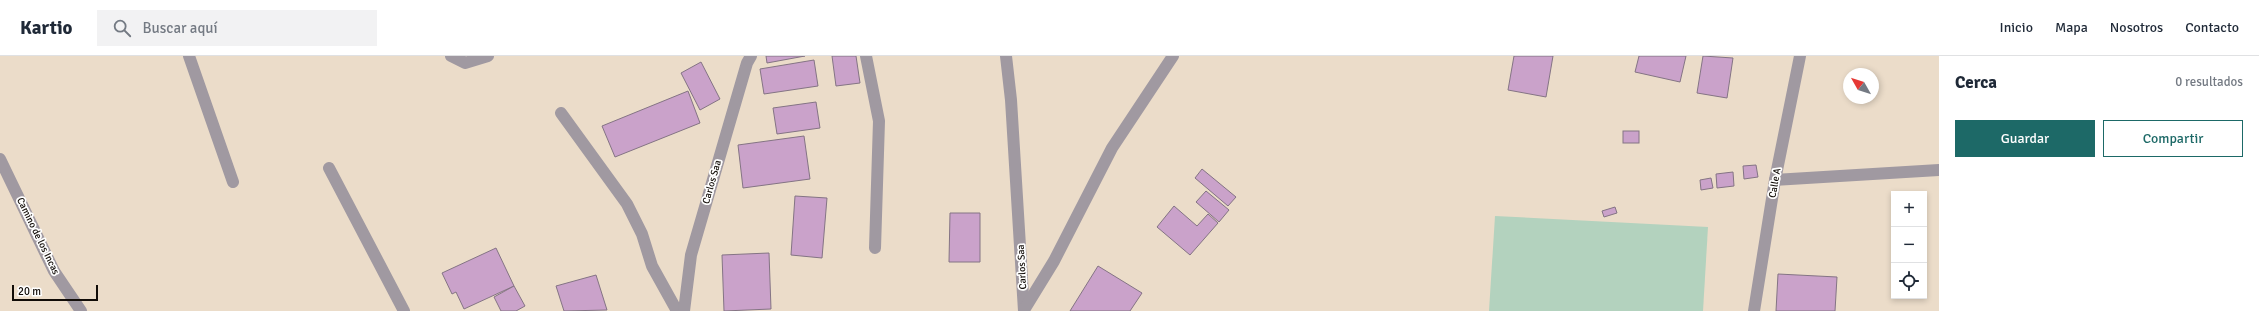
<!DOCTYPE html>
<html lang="es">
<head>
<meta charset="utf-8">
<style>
  :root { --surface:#fff; --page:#f2f2f3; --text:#1f2937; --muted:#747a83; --line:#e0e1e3; --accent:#1d6967 }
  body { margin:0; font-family:Signika,sans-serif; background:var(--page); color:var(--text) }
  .controls { position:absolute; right:12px; bottom:12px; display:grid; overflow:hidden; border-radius:0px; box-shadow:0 2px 6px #0003 }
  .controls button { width:36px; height:36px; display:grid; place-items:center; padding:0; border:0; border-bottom:1px solid var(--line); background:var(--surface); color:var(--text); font:20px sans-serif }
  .compass { position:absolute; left:1843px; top:12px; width:36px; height:36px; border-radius:50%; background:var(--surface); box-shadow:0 2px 6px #0003; rotate:309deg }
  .scale { position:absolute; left:12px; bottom:10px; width:86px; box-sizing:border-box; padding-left:4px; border:2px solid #110c07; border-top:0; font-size:11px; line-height:14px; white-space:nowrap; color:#110c07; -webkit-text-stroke:3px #fff; paint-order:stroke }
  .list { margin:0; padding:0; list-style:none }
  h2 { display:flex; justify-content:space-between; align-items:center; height:52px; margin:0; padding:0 16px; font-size:17px }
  h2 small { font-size:13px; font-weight:400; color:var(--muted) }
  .actions { display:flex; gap:8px; padding:12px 16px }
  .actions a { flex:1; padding:9px 0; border:1px solid var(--accent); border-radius:0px; text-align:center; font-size:14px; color:var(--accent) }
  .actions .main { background:var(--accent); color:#fff }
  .icon { flex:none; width:22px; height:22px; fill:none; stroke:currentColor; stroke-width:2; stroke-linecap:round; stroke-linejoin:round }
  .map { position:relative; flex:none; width:1939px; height:255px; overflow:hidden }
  header { display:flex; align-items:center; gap:24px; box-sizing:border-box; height:56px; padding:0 20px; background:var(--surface); border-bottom:1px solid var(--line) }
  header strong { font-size:19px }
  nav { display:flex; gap:22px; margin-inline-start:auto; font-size:14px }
  .search { width:280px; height:36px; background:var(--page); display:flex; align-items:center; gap:10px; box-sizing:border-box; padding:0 14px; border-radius:0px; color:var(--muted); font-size:15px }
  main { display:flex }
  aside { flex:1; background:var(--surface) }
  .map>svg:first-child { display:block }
</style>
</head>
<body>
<header>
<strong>Kartio</strong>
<div class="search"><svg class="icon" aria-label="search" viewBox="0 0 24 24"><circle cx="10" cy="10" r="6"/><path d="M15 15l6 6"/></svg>Buscar aquí</div>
<nav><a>Inicio</a><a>Mapa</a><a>Nosotros</a><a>Contacto</a></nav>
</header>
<main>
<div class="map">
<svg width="1939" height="255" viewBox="0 0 1939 255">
  <rect width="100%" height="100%" fill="#ebdcc9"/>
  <polygon fill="#b3d2be" points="1495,160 1708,171 1703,255 1489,255"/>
  <g fill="#caa2ca" stroke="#847484">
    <polygon points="766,0 805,0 767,7"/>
    <polygon points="832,0 856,0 860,27 836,30"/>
    <polygon points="1514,0 1553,0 1546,41 1508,34"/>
    <polygon points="1639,0 1686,0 1680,26 1635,16"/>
    <polygon points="1703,0 1733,2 1727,42 1697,37"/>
    <polygon points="814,4 818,30 764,38 760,13"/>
    <polygon points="701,6 720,43 700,54 681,17"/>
    <polygon points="688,35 700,67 615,101 602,70"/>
    <polygon points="816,46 820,72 777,78 773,52"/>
    <rect x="1623" y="75" width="16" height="12"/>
    <polygon points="804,80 810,123 743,132 738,89"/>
    <polygon points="1756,109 1758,121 1744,123 1743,110"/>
    <polygon points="1202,113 1236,141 1228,150 1195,122"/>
    <polygon points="1733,116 1734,130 1717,132 1716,118"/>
    <polygon points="1711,122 1713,132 1701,134 1700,124"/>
    <polygon points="1206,135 1229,154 1219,166 1196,146"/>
    <polygon points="795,140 827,142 822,202 791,199"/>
    <polygon points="1174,150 1197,170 1208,158 1218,167 1190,199 1157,171"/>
    <polygon points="1615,151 1617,157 1604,161 1602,155"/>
    <polygon points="950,157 980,157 980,206 949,206"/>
    <polygon points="496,192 514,230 464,253 456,236 452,238 442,217"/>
    <polygon points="769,197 771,253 724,255 722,199"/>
    <polygon points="1098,210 1142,237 1130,255 1070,255"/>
    <polygon points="1778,218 1837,221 1835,255 1776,255"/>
    <polygon points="596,219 607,254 564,255 556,230"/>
    <polygon points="514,230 525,250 516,255 501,255 494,241"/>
  </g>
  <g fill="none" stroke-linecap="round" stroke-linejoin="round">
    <g stroke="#a099a1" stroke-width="12">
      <polyline points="866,0 879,65 875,192"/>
      <polyline points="561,57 627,148 642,178 652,210 677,255"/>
    </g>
    <g stroke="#a099a1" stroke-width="12">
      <polyline points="189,0 233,126"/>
      <polyline points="451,0 465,7 488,0"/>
      <polyline points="1006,0 1011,44 1024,255"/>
      <polyline points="0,103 54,215 81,255"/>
      <polyline points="329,112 404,255"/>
      <polyline points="1775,124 1939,114"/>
      <polyline points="1024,254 1054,205 1112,92 1173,0"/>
      <polyline points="684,255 691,199 747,7 751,0"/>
      <polyline points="1754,255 1775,124 1800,0"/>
    </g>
  </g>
  <g text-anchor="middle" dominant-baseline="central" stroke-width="3.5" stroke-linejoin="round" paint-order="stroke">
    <g font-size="10" fill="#110c07" stroke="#fff">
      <text transform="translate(712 126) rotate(-74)">Carlos Saa</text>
      <text transform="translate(1775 127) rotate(-80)">Calle A</text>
      <text transform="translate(38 180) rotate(64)">Camino de los Incas</text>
      <text transform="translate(1022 211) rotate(-93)">Carlos Saa</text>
    </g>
  </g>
</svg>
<div class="controls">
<button>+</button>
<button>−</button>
<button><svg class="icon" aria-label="locate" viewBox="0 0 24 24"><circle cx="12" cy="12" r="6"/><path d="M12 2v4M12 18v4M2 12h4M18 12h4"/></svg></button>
</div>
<svg class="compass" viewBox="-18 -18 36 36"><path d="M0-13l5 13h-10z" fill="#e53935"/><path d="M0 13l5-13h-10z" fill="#747a83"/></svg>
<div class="scale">20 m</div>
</div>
<aside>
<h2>Cerca<small>0 resultados</small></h2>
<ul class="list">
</ul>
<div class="actions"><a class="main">Guardar</a><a>Compartir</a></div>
</aside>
</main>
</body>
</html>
